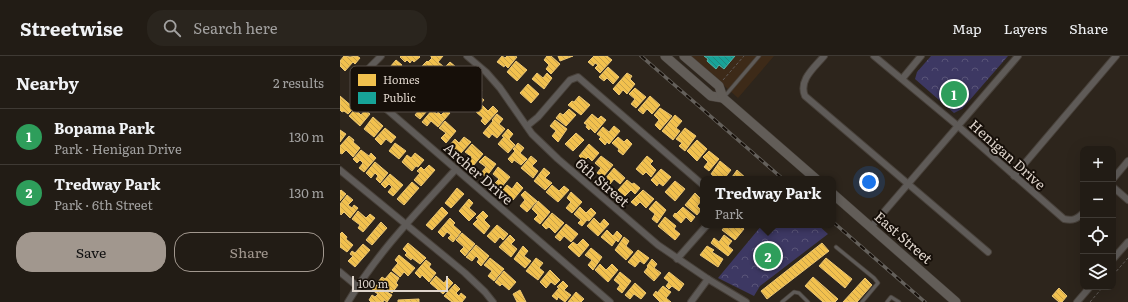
<!DOCTYPE html>
<html lang="en">
<head>
<meta charset="utf-8">
<style>
  :root { --surface:#221c15; --page:#2a251e; --text:#f1f3f6; --muted:#a2a1a0; --line:#3f3a34; --accent:#a1978e }
  body { margin:0; font-family:Literata,serif; background:var(--page); color:var(--text) }
  .controls { position:absolute; right:12px; bottom:12px; display:grid; overflow:hidden; border-radius:8px; box-shadow:0 4px 16px #0002 }
  .controls button { width:36px; height:36px; display:grid; place-items:center; padding:0; border:0; border-bottom:1px solid var(--line); background:var(--surface); color:var(--text); font:20px sans-serif }
  .scale { position:absolute; left:12px; bottom:10px; width:96px; box-sizing:border-box; padding-left:4px; border:2px solid #dfd5cc; border-top:0; font-size:11px; line-height:14px; white-space:nowrap; color:#dfd5cc; -webkit-text-stroke:3px #160f09; paint-order:stroke }
  .you { position:absolute; left:529px; top:126px; width:14px; height:14px; margin:-10px; border:3px solid #fff; border-radius:50%; background:#1a73e8; box-shadow:0 0 0 6px #1a73e833 }
  .badge { display:grid; place-items:center; width:26px; height:26px; border-radius:50%; background:var(--accent); color:#fff; font-size:13px; font-weight:700 }
  .pin { position:absolute; translate:-50% -50%; border:2px solid #fff; box-shadow:0 1px 4px #0006 }
  .popup { position:absolute; left:360px; top:120px; width:136px; height:52px; box-sizing:border-box; display:grid; place-content:center; border-radius:8px; background:var(--surface); filter:drop-shadow(0 1px 3px #0005); font-size:13px; white-space:nowrap; color:var(--muted) }
  .popup b { font-size:15px; color:var(--text) }
  .popup::after { content:''; position:absolute; left:50%; top:100%; margin-left:-8px; border:8px solid transparent; border-top-color:var(--surface) }
  .list { margin:0; padding:0; list-style:none }
  h2 { display:flex; justify-content:space-between; align-items:center; height:52px; margin:0; padding:0 16px; font-size:17px }
  h2 small { font-size:13px; font-weight:400; color:var(--muted) }
  .list li { display:grid; grid-template-columns:26px 1fr auto; gap:12px; align-items:center; box-sizing:border-box; height:56px; padding:0 16px; border-top:1px solid var(--line) }
  .list b { display:block; font-size:15px; white-space:nowrap }
  .list p { margin:0; font-size:13px; white-space:nowrap; color:var(--muted) }
  .list em { font-size:13px; font-style:normal; color:var(--muted) }
  .actions { display:flex; gap:8px; padding:12px 16px }
  .actions a { flex:1; padding:9px 0; border:1px solid var(--accent); border-radius:16px; text-align:center; font-size:14px; color:var(--accent) }
  .actions .main { background:var(--accent); color:#111 }
  .icon { flex:none; width:22px; height:22px; fill:none; stroke:currentColor; stroke-width:2; stroke-linecap:round; stroke-linejoin:round }
  .map { position:relative; flex:none; width:788px; height:246px; overflow:hidden }
  header { display:flex; align-items:center; gap:24px; box-sizing:border-box; height:56px; padding:0 20px; background:var(--surface); border-bottom:1px solid var(--line) }
  header strong { font-size:19px }
  nav { display:flex; gap:22px; margin-inline-start:auto; font-size:14px }
  .search { width:280px; height:36px; background:var(--page); display:flex; align-items:center; gap:10px; box-sizing:border-box; padding:0 14px; border-radius:16px; color:var(--muted); font-size:15px }
  main { display:flex }
  aside { flex:1; background:var(--surface) }
  .map>svg:first-child { display:block }
</style>
</head>
<body>
<header>
<strong>Streetwise</strong>
<div class="search"><svg class="icon" aria-label="search" viewBox="0 0 24 24"><circle cx="10" cy="10" r="6"/><path d="M15 15l6 6"/></svg>Search here</div>
<nav><a>Map</a><a>Layers</a><a>Share</a></nav>
</header>
<main>
<aside>
<h2>Nearby<small>2 results</small></h2>
<ul class="list">
<li><span class="badge" style="background:#2e9e5b">1</span><div><b>Bopama Park</b><p>Park · Henigan Drive</p></div><em>130 m</em></li>
<li><span class="badge" style="background:#2e9e5b">2</span><div><b>Tredway Park</b><p>Park · 6th Street</p></div><em>130 m</em></li>
</ul>
<div class="actions"><a class="main">Save</a><a>Share</a></div>
</aside>
<div class="map">
<svg width="788" height="246" viewBox="0 0 788 246">
  <defs>
    <pattern id="park-crowns" width="20" height="18" patternUnits="userSpaceOnUse"><rect width="20" height="18" fill="#3d3863"/><path d="M2 6a3 3 0 1 1 6 0M12 15a3 3 0 1 1 6 0" fill="none" stroke="#595478"/></pattern>
    <pattern id="homes-back-hatch" width="6" height="6" patternUnits="userSpaceOnUse"><rect width="6" height="6" fill="#f2c14e"/><path d="M-1 5l2 2M0 0l6 6M5-1l2 2" fill="none" stroke="#c6a14a"/></pattern>
    <pattern id="public-back-hatch" width="6" height="6" patternUnits="userSpaceOnUse"><rect width="6" height="6" fill="#17a398"/><path d="M-1 5l2 2M0 0l6 6M5-1l2 2" fill="none" stroke="#24857d"/></pattern>
  </defs>
  <rect width="100%" height="100%" fill="#2d251c"/>
  <polygon fill="#3d2a18" points="350,0 434,0 398,42"/>
  <g fill="url(#park-crowns)">
    <polygon points="591,0 668,0 622,53 614,57 575,23 577,16"/>
    <polygon points="422,169 478,169 488,178 420,230 414,240 378,222"/>
  </g>
  <g fill="url(#homes-back-hatch)" stroke="#ecc774">
    <polygon points="4,0 10,1 17,0 20,2 15,8 13,6 5,15 0,10 0,5"/>
    <polygon points="61,0 79,0 80,1 74,6 72,4 70,7 67,4 65,6 60,1"/>
    <polygon points="91,0 103,0 98,6 103,10 98,16 92,11 88,15 82,10 87,5 88,6 92,2 91,1"/>
    <polygon points="162,0 165,2 167,0 175,0 177,1 168,12 165,9 164,11 157,6"/>
    <polygon points="207,0 211,0 220,8 211,18 206,13 209,9 204,4"/>
    <polygon points="218,0 233,0 220,5"/>
    <polygon points="254,0 267,0 272,4 260,17 255,12 258,9 255,7 253,10 248,6"/>
    <polygon points="56,4 62,9 59,13 65,19 60,25 46,14 49,10 50,11"/>
    <polygon points="176,5 187,14 177,25 167,16"/>
    <polygon points="110,6 116,11 111,16 117,21 111,28 106,23 103,26 98,22 106,14 104,12"/>
    <polygon points="268,11 279,21 273,28 267,22 264,25 259,21"/>
    <polygon points="123,17 129,22 124,27 131,32 125,39 123,37 121,39 115,34 116,32 114,29"/>
    <polygon points="197,17 203,22 207,17 212,22 204,33 192,23"/>
    <polygon points="287,17 292,20 290,23 295,28 287,38 283,34 279,39 273,33"/>
    <polygon points="42,18 56,31 51,37 36,25"/>
    <polygon points="188,28 199,38 191,47 180,37"/>
    <polygon points="136,29 142,34 138,39 144,44 138,51 126,41"/>
    <polygon points="66,32 77,41 71,48 64,42 60,47 55,42"/>
    <polygon points="295,32 306,41 296,52 291,48 295,43 289,38"/>
    <polygon points="0,40 14,52 8,58 4,55 2,56 0,54"/>
    <polygon points="239,40 250,49 241,59 228,49 232,45 234,46"/>
    <polygon points="310,40 320,49 312,58 307,53 303,58 298,54"/>
    <polygon points="79,41 85,47 89,42 95,46 80,63 75,59 79,54 73,49"/>
    <polygon points="142,49 148,55 153,50 158,55 145,69 141,65 143,62 136,56"/>
    <polygon points="320,52 332,60 320,74 315,69 319,64 314,59"/>
    <polygon points="15,53 21,59 25,54 30,58 20,70 9,60"/>
    <polygon points="229,53 236,59 226,70 216,62 220,57 223,59"/>
    <polygon points="92,54 97,58 98,56 101,59 106,54 110,57 98,71 91,65 87,70 82,66"/>
    <polygon points="157,58 163,63 159,68 165,73 157,82 152,78 149,82 143,77 153,65 152,64"/>
    <polygon points="252,58 258,63 261,60 266,64 255,77 250,72 249,74 246,71 247,69 244,67"/>
    <polygon points="335,59 342,65 336,72 340,75 333,84 322,75"/>
    <polygon points="33,61 43,70 34,81 24,73"/>
    <polygon points="215,64 227,73 218,86 212,80 216,75 210,70"/>
    <polygon points="105,65 116,75 106,87 101,82 106,77 99,72"/>
    <polygon points="274,70 280,75 269,88 267,86 265,89 259,83 261,81 257,78 263,71 269,76"/>
    <polygon points="45,72 56,81 51,87 46,83 41,89 35,83"/>
    <polygon points="345,72 356,80 345,95 339,90 342,87 336,83"/>
    <polygon points="168,73 173,78 169,83 175,89 168,97 158,88 164,81 162,80"/>
    <polygon points="0,74 6,78 0,86"/>
    <polygon points="236,77 244,84 233,95 225,88"/>
    <polygon points="9,80 14,84 13,86 20,92 13,101 6,94 2,98 0,97 0,90"/>
    <polygon points="124,81 131,86 120,98 110,89 115,83 119,87"/>
    <polygon points="278,81 284,86 287,83 292,88 283,99 278,95 279,93 272,87"/>
    <polygon points="357,84 367,93 357,105 347,95"/>
    <polygon points="55,87 66,95 59,103 49,95"/>
    <polygon points="178,87 184,92 180,97 187,103 181,109 174,104 172,107 168,103 175,95 173,93"/>
    <polygon points="132,88 143,98 133,110 128,105 132,101 125,96"/>
    <polygon points="249,88 259,97 252,105 248,101 244,105 239,100"/>
    <polygon points="21,94 29,100 31,97 36,102 24,116 19,112 23,107 20,104 17,107 13,103"/>
    <polygon points="369,95 379,103 369,115 364,111 368,106 363,101"/>
    <polygon points="75,97 84,104 78,111 76,110 72,115 62,106 67,99 71,102"/>
    <polygon points="145,100 156,108 146,121 141,117 146,111 139,106"/>
    <polygon points="191,100 197,105 192,110 198,115 193,122 181,112"/>
    <polygon points="261,100 273,109 263,121 257,117 261,112 255,107"/>
    <polygon points="307,100 313,105 310,108 316,114 311,121 306,116 303,119 296,113"/>
    <polygon points="380,105 391,114 384,123 380,121 377,123 371,118"/>
    <polygon points="35,106 48,117 40,127 36,123 38,120 35,117 31,122 26,117"/>
    <polygon points="89,109 95,114 81,130 74,124 80,117 77,115 81,111 84,114"/>
    <polygon points="158,111 170,121 160,133 154,128 159,123 153,118"/>
    <polygon points="204,112 210,117 205,122 212,127 205,134 194,125"/>
    <polygon points="274,112 285,122 280,128 274,123 270,128 265,123"/>
    <polygon points="321,113 331,121 323,130 319,127 317,130 311,124"/>
    <polygon points="397,114 407,123 394,123 392,121"/>
    <polygon points="50,118 63,129 53,140 48,136 52,131 49,128 45,132 41,128"/>
    <polygon points="287,124 292,128 294,127 300,132 295,138 291,134 285,140 278,134"/>
    <polygon points="335,125 345,133 335,145 325,136"/>
    <polygon points="72,126 79,132 64,149 57,143"/>
    <polygon points="177,126 183,132 173,144 162,135 167,129 172,133"/>
    <polygon points="212,129 219,135 224,130 229,134 218,146 206,136"/>
    <polygon points="117,132 124,138 111,152 105,147"/>
    <polygon points="1,134 6,138 0,145 0,135"/>
    <polygon points="303,134 314,143 306,152 300,146 296,150 291,146"/>
    <polygon points="185,135 197,145 187,156 180,150 185,144 181,139"/>
    <polygon points="231,136 242,146 232,157 226,152 231,146 227,142"/>
    <polygon points="355,137 362,144 357,150 361,154 357,159 345,149"/>
    <polygon points="7,139 13,144 8,149 12,152 14,149 18,152 10,162 4,156 1,159 0,157 0,148"/>
    <polygon points="129,143 133,147 129,152 136,158 129,165 119,155"/>
    <polygon points="198,145 210,156 200,168 194,163 198,159 192,153"/>
    <polygon points="316,145 326,154 317,167 312,163 315,158 309,153"/>
    <polygon points="102,151 108,157 92,174 86,169"/>
    <polygon points="240,151 246,157 251,152 256,157 249,165 247,164 242,170 238,167 241,164 234,158"/>
    <polygon points="343,151 355,161 351,166 346,161 341,167 333,160 335,157 336,158"/>
    <polygon points="18,155 26,162 30,158 35,162 23,176 18,172 20,169 12,163"/>
    <polygon points="143,155 148,160 144,164 150,170 144,178 133,168 138,163 136,162"/>
    <polygon points="212,157 224,167 215,177 209,171 206,173 202,169"/>
    <polygon points="325,161 336,170 334,173 340,178 335,184 318,170"/>
    <polygon points="110,162 115,167 113,169 121,176 113,186 108,182 111,179 107,176 103,181 98,176"/>
    <polygon points="254,162 260,168 264,163 269,168 258,180 247,170"/>
    <polygon points="41,166 47,172 32,189 26,184"/>
    <polygon points="226,168 238,178 231,186 224,180 220,185 215,181"/>
    <polygon points="157,169 168,178 163,184 160,181 155,187 147,180"/>
    <polygon points="386,169 391,173 394,169 399,169 404,173 395,184 382,174"/>
    <polygon points="267,174 273,180 277,175 282,180 278,186 276,184 272,190 261,181"/>
    <polygon points="2,176 7,181 6,183 13,189 7,196 0,191 0,178"/>
    <polygon points="122,177 135,188 125,200 120,195 124,191 116,184"/>
    <polygon points="170,179 175,184 171,188 177,193 171,201 159,191"/>
    <polygon points="384,179 392,185 388,190 393,194 388,200 371,187 374,182 379,186"/>
    <polygon points="284,181 289,185 286,190 293,196 286,204 275,194"/>
    <polygon points="243,183 249,189 239,201 228,191 233,186 237,189"/>
    <polygon points="68,187 86,202 80,208 72,202 71,204 65,199 67,197 63,193"/>
    <polygon points="482,187 489,195 427,243 421,235"/>
    <polygon points="23,188 30,194 15,211 8,205 13,200 10,198 12,195 15,197"/>
    <polygon points="136,189 149,200 141,210 137,206 139,203 136,200 132,205 126,201"/>
    <polygon points="183,190 188,195 184,200 191,205 185,212 174,203"/>
    <polygon points="367,190 374,194 372,196 383,203 378,211 360,199"/>
    <polygon points="251,192 262,201 253,214 248,209 252,204 245,199"/>
    <polygon points="298,194 309,202 304,208 300,205 295,211 288,206"/>
    <polygon points="59,199 75,212 68,220 64,216 60,221 52,214 58,207 55,204"/>
    <polygon points="150,202 164,213 154,225 148,220 152,215 144,209"/>
    <polygon points="196,202 203,207 199,212 204,216 198,224 186,215"/>
    <polygon points="486,202 512,223 505,232 479,210"/>
    <polygon points="312,203 317,208 314,212 321,217 314,225 304,216 308,211 307,210"/>
    <polygon points="86,204 91,208 89,211 96,217 89,226 82,219 80,222 75,217"/>
    <polygon points="260,208 266,214 272,208 278,214 268,226 255,214"/>
    <polygon points="210,214 220,224 215,229 211,226 206,232 200,226"/>
    <polygon points="164,215 176,226 169,234 162,228 160,230 155,226"/>
    <polygon points="51,216 59,222 56,227 58,229 52,237 38,226 42,221 45,223"/>
    <polygon points="280,216 291,225 282,237 277,233 280,229 274,224"/>
    <polygon points="329,216 344,228 339,235 332,230 329,233 326,230 329,226 324,222"/>
    <polygon points="96,220 104,227 108,222 113,227 103,238 90,227"/>
    <polygon points="473,221 498,243 495,246 483,246 465,230"/>
    <polygon points="525,222 532,229 517,246 503,246"/>
    <polygon points="223,225 228,230 224,234 231,239 225,246 218,241 217,244 212,240 219,232 217,231"/>
    <polygon points="295,227 306,237 301,243 294,238 290,243 285,239"/>
    <polygon points="115,228 120,233 116,237 119,240 121,237 126,241 122,246 112,246 104,240"/>
    <polygon points="36,229 52,239 47,246 44,244 43,246 31,246 29,244 32,239 35,241 38,238 32,234"/>
    <polygon points="323,230 331,236 326,242 331,246 320,246 313,239 316,235 317,237"/>
    <polygon points="719,232 727,240 722,246 719,246 712,240"/>
    <polygon points="180,234 186,246 177,246 173,238"/>
    <polygon points="236,236 244,243 241,246 228,246"/>
    <polygon points="79,243 79,246 58,246 58,244"/>
  </g>
  <polygon fill="url(#public-back-hatch)" stroke="#53b2a8" points="364,0 395,0 384,13 379,9 376,13 367,5 368,3"/>
  <g fill="none" stroke-linecap="round" stroke-linejoin="round">
    <defs>
      <g id="lane">
        <polyline points="384,41 419,0"/>
        <polyline points="496,191 534,222 538,227 522,246"/>
        <polyline points="442,246 454,236 459,237 468,246"/>
        <polyline points="547,246 551,241 559,246"/>
      </g>
      <g id="street">
        <path d="M41 0C33 9 17 20 22 32L270 246"/>
        <polyline points="127,0 146,16 160,32 192,78 218,103 318,189 368,223 406,246"/>
        <path d="M484 0C475 11 458 24 465 40L648 196"/>
        <path d="M534 0 618 70 724 163C733 165 737 163 743 157"/>
        <polyline points="562,23 581,0"/>
        <polyline points="187,70 198,61 230,24 238,21 363,129"/>
        <polyline points="0,114 125,217 145,236 153,246"/>
        <polyline points="674,120 776,0"/>
        <polyline points="773,123 788,105"/>
        <polyline points="773,131 788,144"/>
        <polyline points="531,171 678,0"/>
        <polyline points="337,203 367,169"/>
        <polyline points="773,203 788,186"/>
        <polyline points="0,216 18,231"/>
        <path d="M8 246C37 197 78 155 116 113"/>
        <polyline points="351,246 368,223"/>
        <polyline points="737,246 750,231"/>
      </g>
      <g id="secondary">
        <polyline points="325,0 371,40 383,42"/>
        <polyline points="344,0 379,30 383,42 476,123"/>
        <polyline points="493,138 616,246"/>
      </g>
    </defs>
    <use href="#lane" stroke="#48413a" stroke-width="4.5"/>
    <use href="#street" stroke="#48413a" stroke-width="8"/>
    <use href="#secondary" stroke="#48413a" stroke-width="10"/>
    <g stroke="#605b58" stroke-width="1" stroke-dasharray="3 2" stroke-linecap="butt">
      <polyline points="383,24 404,0"/>
      <polyline points="773,219 788,202"/>
      <polyline points="750,246 763,231"/>
    </g>
    <use href="#lane" stroke="#5f5b58" stroke-width="3"/>
    <use href="#street" stroke="#5f5b58" stroke-width="6"/>
    <use href="#secondary" stroke="#625d58" stroke-width="9"/>
    <defs>
      <g id="rail">
        <polyline points="301,0 443,123"/>
        <polyline points="493,166 585,246"/>
      </g>
    </defs>
    <use href="#rail" stroke="#64605b" stroke-width="3.5"/>
    <use href="#rail" stroke="#160f09" stroke-width="2" stroke-dasharray="6" stroke-linecap="butt"/>
  </g>
  <g text-anchor="middle" dominant-baseline="central" stroke-width="4" stroke-linejoin="round" paint-order="stroke">
    <g font-size="14" fill="#dfd5cc" stroke="#160f09">
      <text transform="translate(668 98) rotate(42)">Henigan Drive</text>
      <text transform="translate(139 117) rotate(41)">Archer Drive</text>
      <text transform="translate(263 126) rotate(41)">6th Street</text>
      <text transform="translate(564 181) rotate(41)">East Street</text>
    </g>
  </g>
  <rect x="10" y="10" width="132" height="46" rx="6" fill="#160f09" stroke="#524a44" stroke-width="1"/>
  <rect x="18" y="18" width="18" height="12" fill="#f2c14e"/>
  <rect x="18" y="36" width="18" height="12" fill="#17a398"/>
  <g font-size="11" fill="#dfd5cc">
    <text x="43" y="28">Homes</text>
    <text x="43" y="46">Public</text>
  </g>
</svg>
<div class="controls">
<button>+</button>
<button>−</button>
<button><svg class="icon" aria-label="locate" viewBox="0 0 24 24"><circle cx="12" cy="12" r="6"/><path d="M12 2v4M12 18v4M2 12h4M18 12h4"/></svg></button>
<button><svg class="icon" aria-label="layers" viewBox="0 0 24 24"><path d="M12 4l9 5-9 5-9-5zM3 14l9 5 9-5"/></svg></button>
</div>
<div class="scale">100 m</div>
<div class="you"></div>
<div class="pin badge" style="left:614px;top:38px;background:#2e9e5b">1</div>
<div class="pin badge" style="left:428px;top:200px;background:#2e9e5b">2</div>
<div class="popup"><b>Tredway Park</b>Park</div>
</div>
</main>
</body>
</html>
